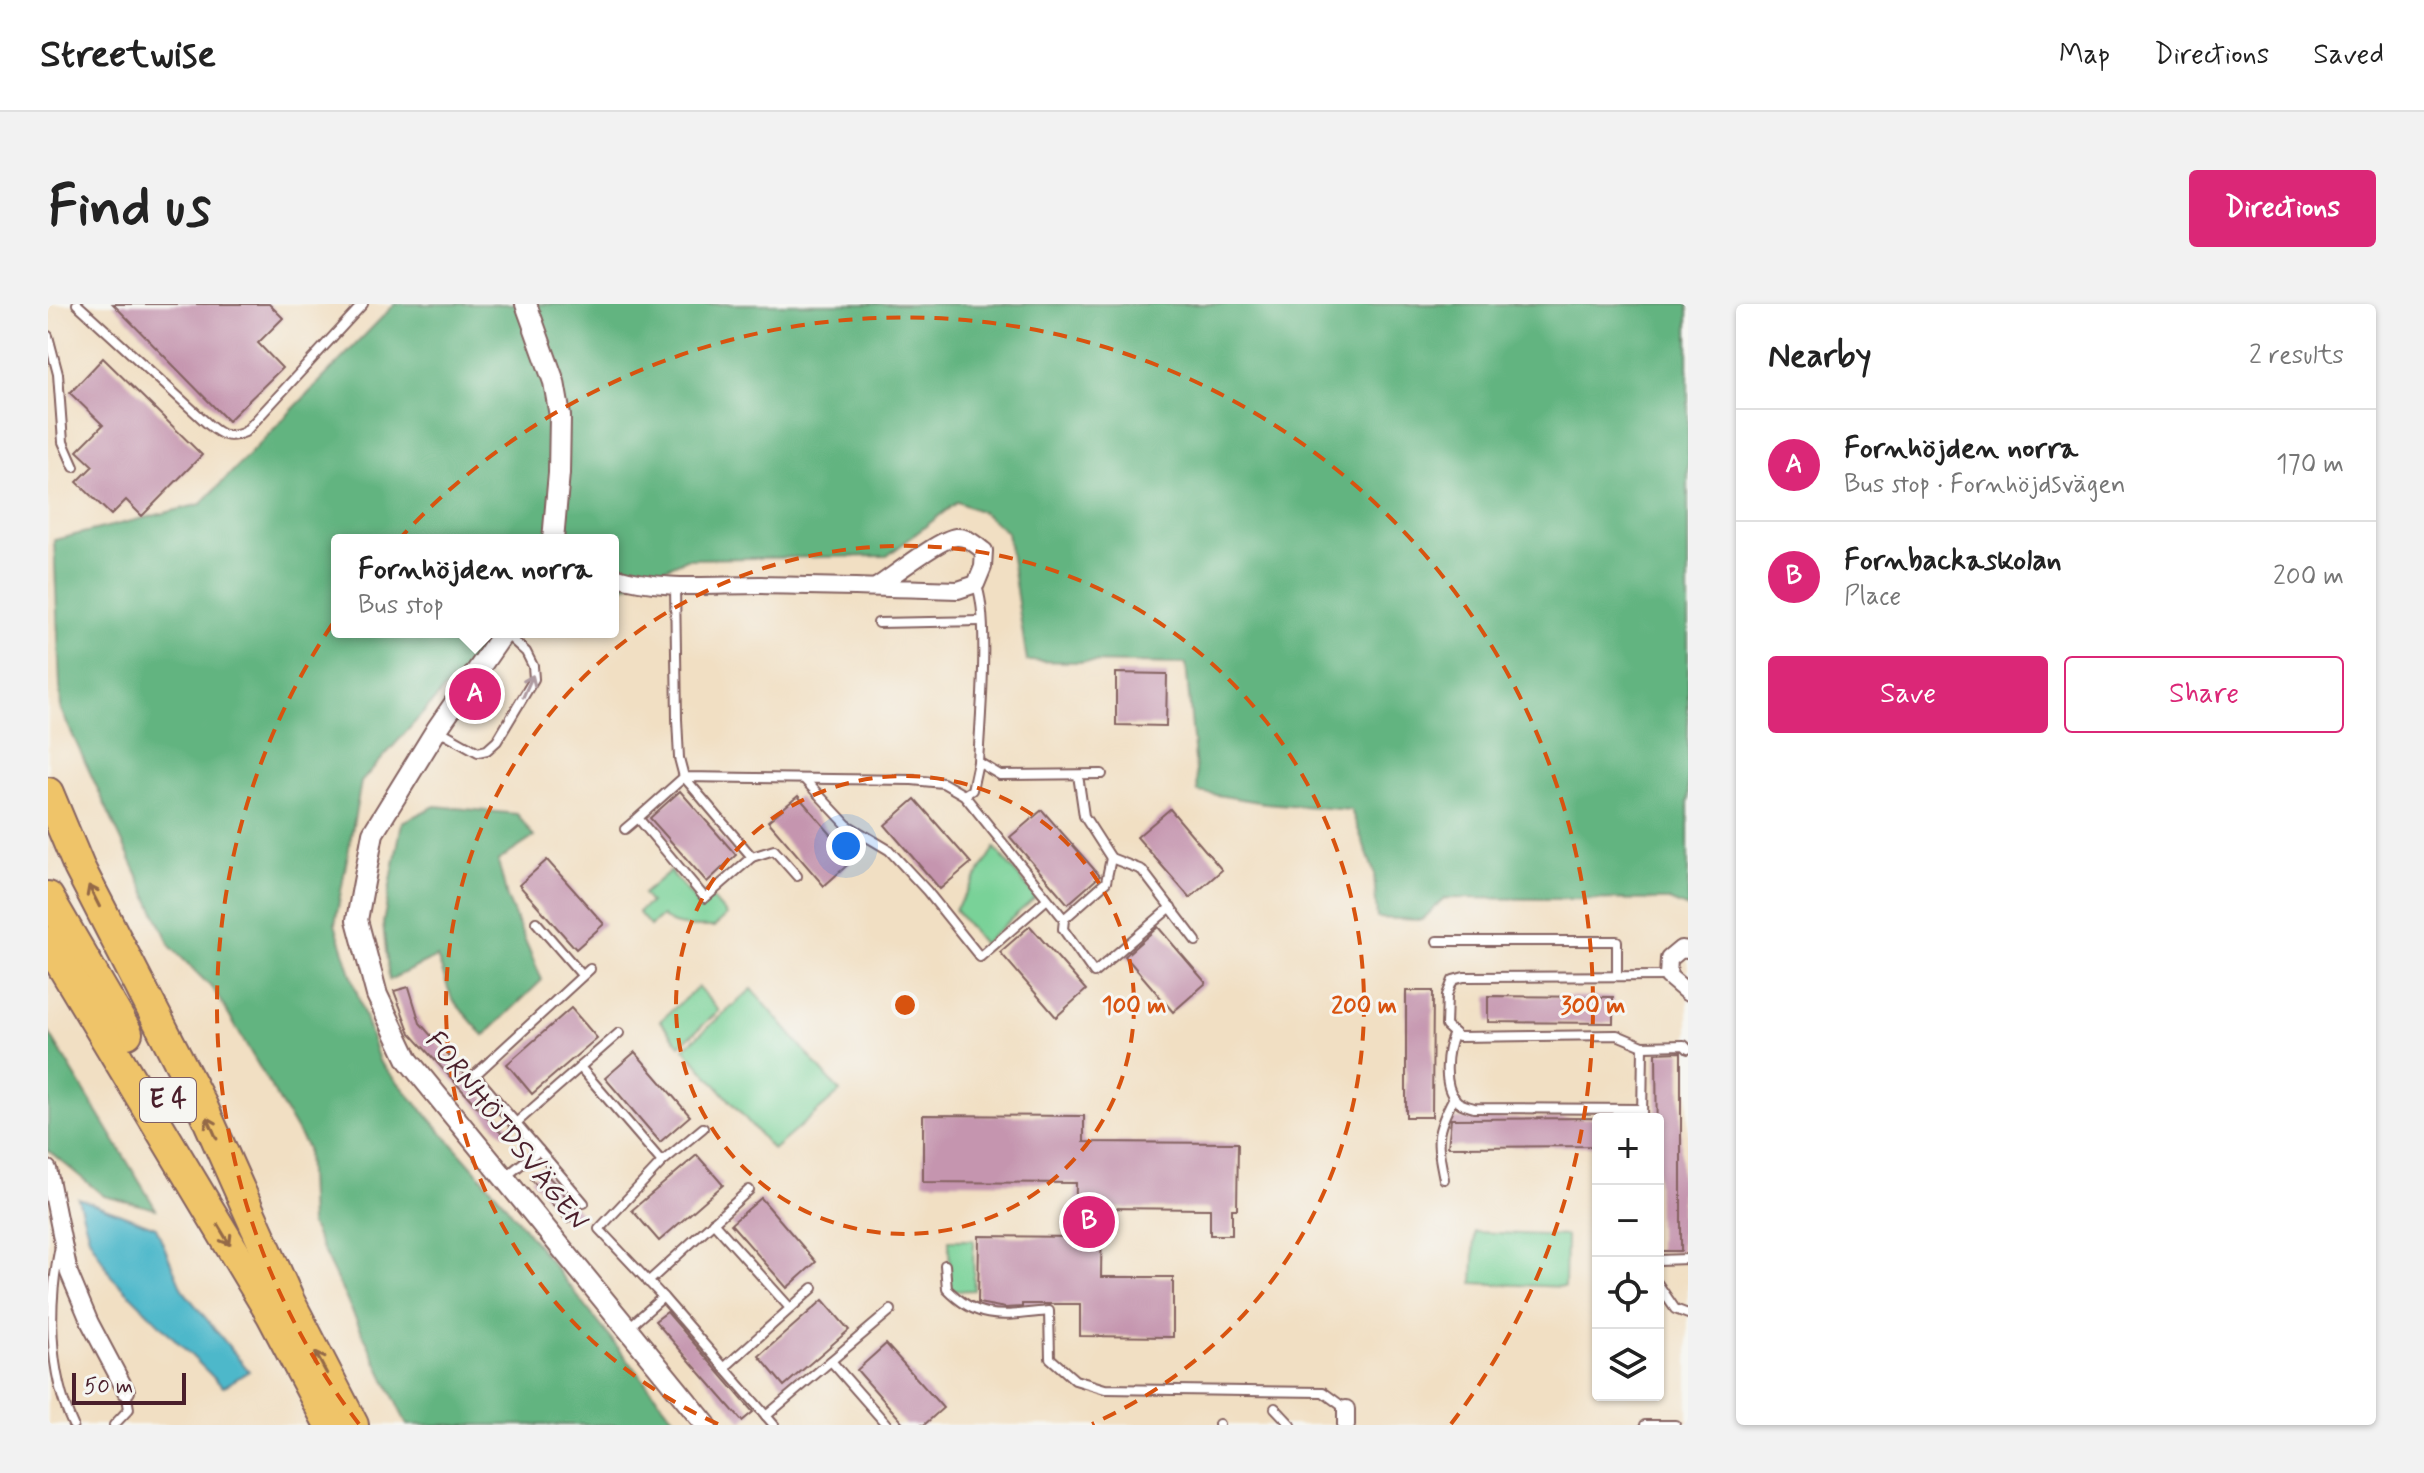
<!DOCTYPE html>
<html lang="en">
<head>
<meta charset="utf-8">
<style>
  :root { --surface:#fff; --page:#f2f2f2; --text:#222; --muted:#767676; --line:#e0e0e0; --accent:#db2777 }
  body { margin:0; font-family:Mynerve,sans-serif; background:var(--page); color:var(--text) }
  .controls { position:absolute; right:24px; bottom:24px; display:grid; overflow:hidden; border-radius:8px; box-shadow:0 2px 6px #0004 }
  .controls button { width:72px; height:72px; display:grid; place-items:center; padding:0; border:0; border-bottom:2px solid var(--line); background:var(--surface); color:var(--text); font:40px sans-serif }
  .scale { position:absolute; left:24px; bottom:20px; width:114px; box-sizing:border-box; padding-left:8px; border:4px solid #4a1f2b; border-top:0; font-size:22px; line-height:28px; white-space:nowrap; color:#4a1f2b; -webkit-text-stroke:6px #f6f6f2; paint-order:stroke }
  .you { position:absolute; left:798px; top:542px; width:28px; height:28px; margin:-20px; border:6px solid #fff; border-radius:50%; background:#1a73e8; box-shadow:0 0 0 12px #1a73e833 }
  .badge { display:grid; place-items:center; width:52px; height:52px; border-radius:50%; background:var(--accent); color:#fff; font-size:26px; font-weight:700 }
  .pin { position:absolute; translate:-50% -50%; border:4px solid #fff; box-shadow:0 2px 8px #0006 }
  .popup { position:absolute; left:283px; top:230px; width:288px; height:104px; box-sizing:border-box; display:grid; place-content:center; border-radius:8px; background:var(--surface); filter:drop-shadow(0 2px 6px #0005); font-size:26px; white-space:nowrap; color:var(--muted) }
  .popup b { font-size:30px; color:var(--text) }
  .popup::after { content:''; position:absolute; left:50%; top:100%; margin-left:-16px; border:16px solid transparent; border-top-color:var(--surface) }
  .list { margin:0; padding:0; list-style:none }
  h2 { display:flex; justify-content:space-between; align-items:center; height:104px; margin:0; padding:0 32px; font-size:34px }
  h2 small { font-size:26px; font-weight:400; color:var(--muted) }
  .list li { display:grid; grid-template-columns:52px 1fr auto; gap:24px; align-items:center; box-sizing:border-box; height:112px; padding:0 32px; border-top:2px solid var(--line) }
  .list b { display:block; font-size:30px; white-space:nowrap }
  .list p { margin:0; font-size:26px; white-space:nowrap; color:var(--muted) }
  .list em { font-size:26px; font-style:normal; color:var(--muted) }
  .actions { display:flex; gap:16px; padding:24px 32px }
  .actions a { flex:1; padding:18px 0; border:2px solid var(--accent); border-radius:8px; text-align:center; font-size:28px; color:var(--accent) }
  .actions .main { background:var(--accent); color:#fff }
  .icon { flex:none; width:44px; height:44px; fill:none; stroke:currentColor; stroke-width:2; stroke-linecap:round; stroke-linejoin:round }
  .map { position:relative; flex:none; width:1640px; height:1121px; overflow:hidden; border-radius:8px }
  header { display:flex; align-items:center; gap:48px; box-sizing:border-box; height:112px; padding:0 40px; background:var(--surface); border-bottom:2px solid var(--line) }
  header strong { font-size:38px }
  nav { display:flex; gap:44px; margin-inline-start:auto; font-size:28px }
  .intro { display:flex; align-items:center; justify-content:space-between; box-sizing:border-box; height:192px; padding:0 48px }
  h1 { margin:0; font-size:56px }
  .button { padding:20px 36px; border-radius:8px; background:var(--accent); color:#fff; font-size:28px; font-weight:700 }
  main { display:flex; gap:48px; padding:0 48px }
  aside { flex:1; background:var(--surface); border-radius:8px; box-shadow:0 2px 6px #0004 }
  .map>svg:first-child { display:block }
</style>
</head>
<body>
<header>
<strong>Streetwise</strong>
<nav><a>Map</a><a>Directions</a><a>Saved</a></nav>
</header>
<div class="intro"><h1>Find us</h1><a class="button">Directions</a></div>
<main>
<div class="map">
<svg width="1640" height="1121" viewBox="0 0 1640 1121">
  <rect width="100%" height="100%" fill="#f6f6f2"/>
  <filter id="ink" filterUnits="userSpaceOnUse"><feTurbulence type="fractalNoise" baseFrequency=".0125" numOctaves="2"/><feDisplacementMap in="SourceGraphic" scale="16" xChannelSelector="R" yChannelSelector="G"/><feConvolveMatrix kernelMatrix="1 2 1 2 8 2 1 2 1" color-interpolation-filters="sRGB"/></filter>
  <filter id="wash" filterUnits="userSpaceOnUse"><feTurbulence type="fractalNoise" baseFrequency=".006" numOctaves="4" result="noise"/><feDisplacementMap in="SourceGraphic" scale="32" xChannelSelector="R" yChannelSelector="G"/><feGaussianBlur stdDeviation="1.8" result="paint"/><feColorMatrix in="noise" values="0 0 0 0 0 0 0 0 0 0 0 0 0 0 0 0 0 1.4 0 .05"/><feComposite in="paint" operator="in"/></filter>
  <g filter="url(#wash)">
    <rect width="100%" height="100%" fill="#f1dfc3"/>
    <g fill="#79d298" stroke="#627862" stroke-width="2">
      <polygon points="947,544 988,593 935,640 907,606"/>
      <path d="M622 567 653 603 664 594 679 611 666 623C648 622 626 626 614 612L602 622 590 608 602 599 595 590Z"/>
      <polygon points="650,683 671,707 632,741 612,717"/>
      <polygon points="704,685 792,788 725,846 636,744"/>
      <polygon points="1427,928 1518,932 1517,983 1425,979"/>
      <polygon points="901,936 925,936 926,986 902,987"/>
    </g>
    <g fill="#62b480" stroke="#566a56" stroke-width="2">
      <polygon points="347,0 1640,0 1640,604 1621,596 1397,594 1374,616 1329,614 1326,568 1303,506 1217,499 1150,488 1138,360 979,357 959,228 934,208 909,198 839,252 638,255 565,288 565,236 289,236 289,328 476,328 402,379 313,478 287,620 331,757 453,895 631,1121 359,1121 262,920 259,844 166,686 123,643 13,406 6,236 153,200"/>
      <polygon points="387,502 469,510 486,533 450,557 459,594 494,676 436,732 404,695 389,653 341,676 335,619 354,518"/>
      <polygon points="0,727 108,905 56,892 0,846"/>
    </g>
    <polygon fill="#4db8ca" stroke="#4c6c7a" stroke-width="2" points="30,894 108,923 134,985 201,1067 175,1083 63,972 41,933"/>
    <g id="blocks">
      <g fill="#c595af">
        <polygon points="65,0 221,0 235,14 210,39 234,64 180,117"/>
        <polygon points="55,54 154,151 94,212 78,196 63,211 29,178 45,162 29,147 55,121 22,89"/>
        <polygon points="1068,369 1119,370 1118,422 1068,421"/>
        <polygon points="632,487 688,551 659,578 602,514"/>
        <polygon points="750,492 805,556 776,582 720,517"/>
        <polygon points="867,495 923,559 892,585 837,521"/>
        <polygon points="1122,505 1174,566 1142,594 1089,533"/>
        <polygon points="994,506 1052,572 1020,600 962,533"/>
        <polygon points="499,556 556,620 528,645 471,581"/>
        <polygon points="982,622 1038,686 1008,713 952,648"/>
        <polygon points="1110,623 1158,679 1125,708 1077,652"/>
        <polygon points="361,683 372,719 463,824 455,831 362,729 346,687"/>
        <polygon points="1358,687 1385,687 1384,813 1358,813"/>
        <polygon points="1440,692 1565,693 1565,719 1440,718"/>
        <polygon points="523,704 549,734 484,790 459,760"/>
        <polygon points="587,748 642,812 612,838 557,774"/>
        <polygon points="1633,748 1633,947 1610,947 1608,749"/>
        <polygon points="875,811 1036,812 1036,838 1190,839 1189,905 1184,905 1184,931 1162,931 1162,905 1054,904 1053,973 1125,973 1125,1033 1032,1032 1032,1000 974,1000 974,1003 957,1004 930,999 931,932 1027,933 1028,879 875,878"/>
        <polygon points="1550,814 1550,842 1400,843 1403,815"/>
        <polygon points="649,851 675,881 611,937 584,906"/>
        <polygon points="494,865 532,909 520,919 483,875"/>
        <polygon points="713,894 768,958 739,984 683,920"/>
        <polygon points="775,996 801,1026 736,1082 711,1052"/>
        <polygon points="619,1008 705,1108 694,1117 607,1017"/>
        <polygon points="838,1040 895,1104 876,1121 857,1121 809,1066"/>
      </g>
    </g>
  </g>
  <g filter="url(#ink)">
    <use href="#blocks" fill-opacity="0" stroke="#846260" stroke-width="2"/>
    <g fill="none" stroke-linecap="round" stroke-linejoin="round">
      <defs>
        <g id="service">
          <path d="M29 0 161 121C174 132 181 135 197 128L315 0"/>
          <polyline points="0,32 10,70 15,138 26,163"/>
          <path d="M928 280C942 309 932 421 930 458L952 471 1054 470"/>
          <polyline points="627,282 629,415 631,454 636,473 864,476 895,479 916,491 1016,615 1058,578 1063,554"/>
          <polyline points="830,319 934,317"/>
          <polyline points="389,425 430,448 439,446 449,437 486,375 485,362 478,348 457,329"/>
          <polyline points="1030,471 1036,512 1063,554 1094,566 1148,637"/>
          <polyline points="757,476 799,521 841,546 879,587 932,653 998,596"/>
          <polyline points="916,491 924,486 930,458"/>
          <polyline points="577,525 590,514 657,594 704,553 636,473 590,514"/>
          <polyline points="704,553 726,546 749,572"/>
          <polyline points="1016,615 1015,625 1046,669 1123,603"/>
          <polyline points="488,618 534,671"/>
          <polyline points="1389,637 1569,637 1569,671"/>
          <polyline points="1620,672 1416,673 1405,676 1399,691 1398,722 1410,733 1569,731 1595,742 1636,741 1640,745"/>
          <path d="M1406 729C1398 746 1394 782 1408 796 1412 801 1420 802 1426 804L1594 805"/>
          <polyline points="532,763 614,858"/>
          <polyline points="1594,815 1595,742"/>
          <polyline points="468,819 571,729"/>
          <polyline points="491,846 536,899"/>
          <polyline points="456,874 491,846 427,771 542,665"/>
          <path d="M1396 875C1388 836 1387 829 1406 793"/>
          <polyline points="665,918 742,1004"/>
          <path d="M12 942C0 999 0 1068 25 1121"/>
          <polyline points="1610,956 1640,955"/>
          <path d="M897 961 899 985C932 1019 957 1011 1001 1007L1002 1054 1027 1076 1057 1085 1275 1088 1298 1105"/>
          <polyline points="600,978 701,886"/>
          <polyline points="1610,980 1627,1005 1640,1010"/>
          <polyline points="615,993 551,925 614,858 655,824"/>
          <polyline points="580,1024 615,993 726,1121"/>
          <polyline points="783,1057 839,1121"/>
          <polyline points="676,1064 765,984"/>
          <polyline points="1227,1104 1243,1121"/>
          <polyline points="718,1112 843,1006"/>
          <polyline points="1171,1120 1171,1121"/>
          <polyline points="66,1121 81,1105 78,1087"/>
          <polyline points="1597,1121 1627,1121"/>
        </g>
        <g id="minor">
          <path d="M565 272C616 287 660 281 712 281 778 282 844 284 910 286L928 280 935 263 936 247C928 241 919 232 908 233 891 235 845 272 828 283"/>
          <polyline points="1640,646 1633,645 1621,655 1620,672 1640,689"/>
          <polyline points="0,865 21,969 42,1019 78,1087"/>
          <polyline points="1298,1121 1298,1105"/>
        </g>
        <g id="tertiary">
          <polyline points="478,0 506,78 512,112 511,169 505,236"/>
          <polyline points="456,328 389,425 325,529 309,616 329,691 360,756 658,1121"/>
        </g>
        <g id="motorway">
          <polyline points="0,489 31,563 154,802 241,997 305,1121"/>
          <polyline points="0,593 79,729"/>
          <polyline points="0,638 224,1011 282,1121"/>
        </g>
      </defs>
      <use href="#service" stroke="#846260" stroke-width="12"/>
      <use href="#minor" stroke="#846260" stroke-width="20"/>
      <use href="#tertiary" stroke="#846260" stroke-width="24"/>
      <use href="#motorway" stroke="#846260" stroke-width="34"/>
      <use href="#service" stroke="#fff" stroke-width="8"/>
      <use href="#minor" stroke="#fff" stroke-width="16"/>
      <use href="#tertiary" stroke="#fff" stroke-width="20"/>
      <use href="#motorway" stroke="#efc469" stroke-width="30"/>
    </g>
    <defs><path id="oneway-shaft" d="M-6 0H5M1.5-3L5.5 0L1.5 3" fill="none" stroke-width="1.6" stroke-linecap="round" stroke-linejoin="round" transform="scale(2)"/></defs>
    <use stroke="#ae9aa0" href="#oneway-shaft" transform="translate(480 382) rotate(-66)"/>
    <g stroke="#946947">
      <use href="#oneway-shaft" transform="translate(46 592) rotate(-117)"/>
      <use href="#oneway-shaft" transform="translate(164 824) rotate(-114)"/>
      <use href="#oneway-shaft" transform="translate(176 931) rotate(59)"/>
      <use href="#oneway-shaft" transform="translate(273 1059) rotate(-118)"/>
    </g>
  </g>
  <g fill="none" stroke="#d8530f" stroke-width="4" stroke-dasharray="14 10">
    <circle cx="857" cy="701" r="229"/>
    <path d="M670 1120A459 459 0 1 1 1044 1120"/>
    <path d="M311 1120A688 688 0 1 1 1403 1120"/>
  </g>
  <g text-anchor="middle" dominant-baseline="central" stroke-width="6" stroke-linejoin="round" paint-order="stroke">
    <rect fill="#f6f6f2" stroke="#7e6067" stroke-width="2" x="92" y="774" width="56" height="44" rx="6"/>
    <g font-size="26" font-weight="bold" fill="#4a1f2b">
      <text x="120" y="796">E 4</text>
    </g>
    <g font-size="28" fill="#4a1f2b" stroke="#f6f6f2">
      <text transform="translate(458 828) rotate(52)">FORNHÖJDSVÄGEN</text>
    </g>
  </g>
  <circle cx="857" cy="701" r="12" fill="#d8530f" stroke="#f6f6f2" stroke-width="4"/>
  <g font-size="24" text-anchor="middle" font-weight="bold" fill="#d8530f" stroke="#f6f6f2" stroke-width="6" stroke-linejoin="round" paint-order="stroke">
    <text x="1086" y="709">100 m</text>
    <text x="1316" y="709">200 m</text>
    <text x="1545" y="709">300 m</text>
  </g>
</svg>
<div class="controls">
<button>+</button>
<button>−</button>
<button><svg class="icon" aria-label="locate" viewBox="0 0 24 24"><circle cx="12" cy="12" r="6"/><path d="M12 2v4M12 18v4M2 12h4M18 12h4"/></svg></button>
<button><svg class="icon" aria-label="layers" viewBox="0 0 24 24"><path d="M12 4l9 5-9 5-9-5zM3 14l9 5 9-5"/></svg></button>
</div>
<div class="scale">50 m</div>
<div class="you"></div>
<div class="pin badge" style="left:427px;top:390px">A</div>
<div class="popup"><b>Fornhöjden norra</b>Bus stop</div>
<div class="pin badge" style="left:1041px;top:918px">B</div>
</div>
<aside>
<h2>Nearby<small>2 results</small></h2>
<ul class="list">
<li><span class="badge">A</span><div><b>Fornhöjden norra</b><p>Bus stop · Fornhöjdsvägen</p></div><em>170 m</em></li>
<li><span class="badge">B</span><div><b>Fornbackaskolan</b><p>Place</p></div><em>200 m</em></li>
</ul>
<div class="actions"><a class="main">Save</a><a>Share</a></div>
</aside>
</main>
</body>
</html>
